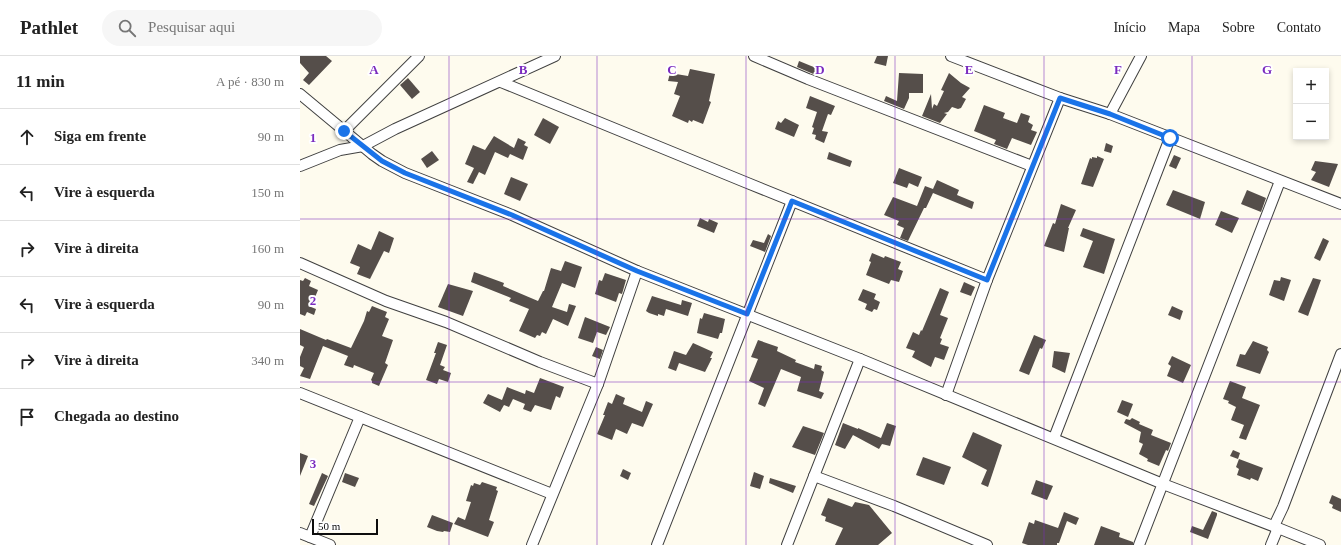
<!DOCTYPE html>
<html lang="pt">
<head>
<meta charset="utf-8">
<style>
  :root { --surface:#fff; --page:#f6f6f6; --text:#222; --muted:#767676; --line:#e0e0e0 }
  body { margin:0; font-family:Georgia,serif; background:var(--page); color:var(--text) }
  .controls { position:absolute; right:12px; top:12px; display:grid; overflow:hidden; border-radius:0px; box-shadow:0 2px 6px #0003 }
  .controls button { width:36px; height:36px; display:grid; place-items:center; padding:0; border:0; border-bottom:1px solid var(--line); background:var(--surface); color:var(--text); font:20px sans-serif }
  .scale { position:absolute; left:12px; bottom:10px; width:66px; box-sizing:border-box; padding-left:4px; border:2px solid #0d0d0d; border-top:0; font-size:11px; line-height:14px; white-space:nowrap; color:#0d0d0d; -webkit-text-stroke:3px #fff; paint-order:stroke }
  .stop { position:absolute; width:12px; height:12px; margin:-9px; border:3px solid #1a73e8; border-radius:50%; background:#fff }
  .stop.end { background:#1a73e8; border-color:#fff; box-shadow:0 1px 4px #0008 }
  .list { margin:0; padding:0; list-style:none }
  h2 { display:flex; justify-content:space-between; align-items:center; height:52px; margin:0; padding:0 16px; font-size:17px }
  h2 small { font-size:13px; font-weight:400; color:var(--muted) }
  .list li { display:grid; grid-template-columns:26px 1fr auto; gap:12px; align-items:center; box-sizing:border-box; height:56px; padding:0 16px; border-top:1px solid var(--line) }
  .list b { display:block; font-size:15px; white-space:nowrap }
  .list em { font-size:13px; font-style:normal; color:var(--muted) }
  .icon { flex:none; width:22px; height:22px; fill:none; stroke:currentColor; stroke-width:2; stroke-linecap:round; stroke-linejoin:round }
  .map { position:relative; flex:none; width:1041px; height:489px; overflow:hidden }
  header { display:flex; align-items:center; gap:24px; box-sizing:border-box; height:56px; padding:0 20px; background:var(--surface); border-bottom:1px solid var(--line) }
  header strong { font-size:19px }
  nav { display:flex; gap:22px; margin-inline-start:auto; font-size:14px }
  .search { width:280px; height:36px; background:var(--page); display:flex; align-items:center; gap:10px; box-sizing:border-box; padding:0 14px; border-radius:22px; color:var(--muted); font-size:15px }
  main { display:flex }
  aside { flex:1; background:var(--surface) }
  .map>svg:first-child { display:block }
</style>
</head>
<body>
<header>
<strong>Pathlet</strong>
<div class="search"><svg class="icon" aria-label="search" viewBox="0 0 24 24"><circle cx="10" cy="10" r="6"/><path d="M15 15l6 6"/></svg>Pesquisar aqui</div>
<nav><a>Início</a><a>Mapa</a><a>Sobre</a><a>Contato</a></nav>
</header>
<main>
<aside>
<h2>11 min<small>A pé · 830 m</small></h2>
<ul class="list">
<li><svg class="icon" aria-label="ahead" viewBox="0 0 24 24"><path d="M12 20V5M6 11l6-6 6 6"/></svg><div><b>Siga em frente</b></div><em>90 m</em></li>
<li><svg class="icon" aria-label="left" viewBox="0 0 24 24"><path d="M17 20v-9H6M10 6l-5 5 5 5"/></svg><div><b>Vire à esquerda</b></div><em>150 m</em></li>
<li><svg class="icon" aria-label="right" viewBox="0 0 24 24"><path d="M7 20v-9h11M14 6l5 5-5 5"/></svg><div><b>Vire à direita</b></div><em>160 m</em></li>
<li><svg class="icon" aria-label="left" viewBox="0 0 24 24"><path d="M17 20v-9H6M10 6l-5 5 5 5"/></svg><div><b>Vire à esquerda</b></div><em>90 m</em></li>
<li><svg class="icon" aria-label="right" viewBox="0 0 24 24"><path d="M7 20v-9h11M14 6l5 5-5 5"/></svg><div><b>Vire à direita</b></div><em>340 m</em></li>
<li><svg class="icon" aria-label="arrive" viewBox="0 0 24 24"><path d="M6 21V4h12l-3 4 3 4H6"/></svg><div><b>Chegada ao destino</b></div></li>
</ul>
</aside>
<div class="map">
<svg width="1041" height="489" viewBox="0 0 1041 489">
  <rect width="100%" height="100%" fill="#fefbee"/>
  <g fill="#554e4a">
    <polygon points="0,0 26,0 32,5 9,29 3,24 9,17 0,7"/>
    <polygon points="577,0 588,0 586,10 574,7"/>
    <polygon points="499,5 521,14 518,20 497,11"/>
    <polygon points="390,13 415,18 409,45 411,46 403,68 393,64 392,66 389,64 388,67 372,60 380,40 374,38 378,26 368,25 370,17 388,20"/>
    <polygon points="599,17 623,18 623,37 609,37 609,42 604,53 584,45 586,40 597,45"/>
    <polygon points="649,17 661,27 670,32 662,41 666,43 661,52 658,53 652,51 648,56 644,57 647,58 640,67 622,60 631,38 632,53 634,48 637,50 644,35 641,34"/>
    <polygon points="108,22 120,36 112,43 100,29"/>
    <polygon points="510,40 535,50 531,59 528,58 522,75 528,76 524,87 515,83 516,79 512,78 514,72 512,71 517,56 506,52"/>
    <polygon points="684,49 705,57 703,62 717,67 721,57 730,60 728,66 733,69 731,74 737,76 731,89 712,82 707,93 694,88 696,84 674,75"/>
    <polygon points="243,62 259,71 250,88 234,79"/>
    <polygon points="485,62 499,69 494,81 475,73 478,65 481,67"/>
    <polygon points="194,80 214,92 218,82 226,86 224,89 228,91 223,104 210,98 208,102 195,96 185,119 179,116 173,128 167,126 174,112 165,108 173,89 185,94"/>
    <polygon points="806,87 813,90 811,97 804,95"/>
    <polygon points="132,95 139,104 127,112 121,103"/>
    <polygon points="529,96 552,105 550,111 527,103"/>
    <polygon points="874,99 881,102 876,113 869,110"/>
    <polygon points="797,100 804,103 793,131 781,128 790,102 792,103 792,101 797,102"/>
    <polygon points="1015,105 1038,108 1029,131 1011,124 1016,116 1011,114"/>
    <polygon points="599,112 622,121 618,131 609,127 607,132 593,127"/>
    <polygon points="211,121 228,128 220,145 204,138"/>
    <polygon points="637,124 659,134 657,139 674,146 672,153 633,137 626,152 624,152 608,185 600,182 604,172 597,169 599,165 584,159 593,141 617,150 625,130 633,133"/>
    <polygon points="873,134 905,146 900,163 866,149"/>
    <polygon points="947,134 966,142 961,156 941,148"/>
    <polygon points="761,148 776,154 768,172 769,172 764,196 744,190 753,167 755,168"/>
    <polygon points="921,155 939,162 932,177 915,169"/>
    <polygon points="400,162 408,166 409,163 418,167 414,177 397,170"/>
    <polygon points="783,172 815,183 804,218 783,211 793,185 780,180"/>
    <polygon points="79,175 94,182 89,197 84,195 70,223 57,218 60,211 50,207 58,188 71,194"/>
    <polygon points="468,178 471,180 465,196 450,190 453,184 464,187"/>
    <polygon points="1023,182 1029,185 1020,205 1014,202"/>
    <polygon points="572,197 584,202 585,200 601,206 598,213 603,215 599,226 591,224 589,228 566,219 571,206 569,205"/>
    <polygon points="265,205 282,211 275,232 262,227 252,251 267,256 269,248 276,250 268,270 253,263 246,278 242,276 240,280 237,279 235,282 219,275 229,253 209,245 211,242 171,226 174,216 204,227 203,230 238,245 243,235 244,235 251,212 261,215"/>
    <polygon points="305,217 326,224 322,238 319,237 316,246 295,238 299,224 302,225"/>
    <polygon points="981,221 991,224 984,245 969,239 974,224 980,225"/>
    <polygon points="5,222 11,225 9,230 18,234 11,251 16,253 14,259 7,256 5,260 0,258 0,224 3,225"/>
    <polygon points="1013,222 1021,224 1008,260 998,256"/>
    <polygon points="664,226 675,231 671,240 660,236"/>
    <polygon points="148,228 173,235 163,260 138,251"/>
    <polygon points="640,232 649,236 640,259 648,262 640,282 642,283 640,288 649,291 644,304 635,301 631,311 612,301 615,295 606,292 613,276 619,279 621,274 622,275"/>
    <polygon points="563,233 576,238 574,243 580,246 577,254 574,253 572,256 565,253 567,248 558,244"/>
    <polygon points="352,240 381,249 382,244 392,247 388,260 366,253 364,260 358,258 358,260 349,257 346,255"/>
    <polygon points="72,250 87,256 85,261 89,263 82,280 93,284 85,307 88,309 79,330 72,327 72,325 71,324 74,317 54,309 53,312 44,309 48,300 23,290 10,323 0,320 4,312 0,310 0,301 4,291 0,289 0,273 26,284 27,283 51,292 64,265 67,255 69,256"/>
    <polygon points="872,250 883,255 880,264 868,259"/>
    <polygon points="404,257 425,263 422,277 420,277 418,283 397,277 400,262 402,263"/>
    <polygon points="285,261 310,271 306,279 297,276 293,287 278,282"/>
    <polygon points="734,279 746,284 742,293 740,292 729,319 719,315"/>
    <polygon points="458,284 478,291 477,295 496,304 495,306 514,313 515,308 522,310 521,314 524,316 519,335 524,337 521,343 497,335 501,321 481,313 465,351 458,348 464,332 449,325 458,303 451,301"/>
    <polygon points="953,285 968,291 967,294 969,296 960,318 936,310 940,298 945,299"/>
    <polygon points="138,286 147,289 140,309 145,311 143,314 151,317 148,326 139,323 137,328 126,324 136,297 134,297"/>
    <polygon points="393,287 413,296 410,302 412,302 405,316 379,307 376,315 368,312 374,295 386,299"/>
    <polygon points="296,291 303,294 300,303 292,300"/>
    <polygon points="754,295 770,297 765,317 752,311"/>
    <polygon points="872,300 891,309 883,327 867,320 871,310 868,308"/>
    <polygon points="240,322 264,331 260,342 256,340 251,354 235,349 231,356 223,353 225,348 213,343 209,351 204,349 200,356 183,347 188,338 202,344 207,331 225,338 226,334 234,337"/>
    <polygon points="930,325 946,331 942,342 960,349 946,384 939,382 944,369 931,364 936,351 928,347 929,345 923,343"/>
    <polygon points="316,338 325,342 323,348 342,356 346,345 353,348 343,371 332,367 327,378 316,373 312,384 297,378 305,359 303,359 308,346 312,348"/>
    <polygon points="822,344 833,348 828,361 817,356"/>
    <polygon points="832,362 840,366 839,368 853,374 851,379 871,387 868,395 866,394 859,410 847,405 848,403 839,398 843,388 839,386 841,376 824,367 826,363 830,364"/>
    <polygon points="543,367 558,373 558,372 581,382 587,367 596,370 590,390 582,388 579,393 553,379 545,393 535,389"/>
    <polygon points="503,370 524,377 515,399 492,391"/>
    <polygon points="673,376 702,389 688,431 681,428 687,414 662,401"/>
    <polygon points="933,394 940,397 938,403 930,400"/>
    <polygon points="0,397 8,400 0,420"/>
    <polygon points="623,401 651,411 644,429 616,419"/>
    <polygon points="939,403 963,412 958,425 951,422 950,424 937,419 939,413 936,411"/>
    <polygon points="323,413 331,417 328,424 320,420"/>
    <polygon points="454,416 464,420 460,433 450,430"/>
    <polygon points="22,417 28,420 14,450 9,448"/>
    <polygon points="45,417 59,422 55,431 42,426"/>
    <polygon points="470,422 496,430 493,437 469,427"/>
    <polygon points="736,424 753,430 747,444 731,438"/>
    <polygon points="182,426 197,431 196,434 198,435 189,464 194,466 188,481 154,468 158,461 165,464 171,446 166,445 171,429 173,430 174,427 180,429"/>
    <polygon points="1032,439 1041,443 1041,456 1032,452 1033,449 1029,447"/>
    <polygon points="528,442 552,451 555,446 569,449 592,477 578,489 535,489 543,472 525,465 526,461 521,459"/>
    <polygon points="912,455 917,457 917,459 908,483 890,476 892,470 903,474"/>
    <polygon points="764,456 779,462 776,469 767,465 759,487 757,487 757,489 728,489 722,487 729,466 734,468 735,464 758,472"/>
    <polygon points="132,459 153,467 150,476 144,475 143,476 137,475 127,471"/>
    <polygon points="801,470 820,477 819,481 833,486 833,489 794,489"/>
  </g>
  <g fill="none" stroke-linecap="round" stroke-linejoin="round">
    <defs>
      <g id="street">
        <polyline points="454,0 508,23 732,110"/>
        <polyline points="651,0 760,42 810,58 1041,148"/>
        <polyline points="201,26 445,126 687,224"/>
        <polyline points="0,38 72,98 82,105 105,117 212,159 337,215 560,303 863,428 978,472 1020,489"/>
        <polyline points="810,58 841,0"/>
        <polyline points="44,75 119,0"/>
        <polyline points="0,110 40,94 63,90 95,73 255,0"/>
        <polyline points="0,207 86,245 146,266 240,306 298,328"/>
        <polyline points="0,337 252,438"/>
        <polyline points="646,339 687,224 760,42"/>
        <polyline points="754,382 870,82"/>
        <polyline points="514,420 594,450 687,489"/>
        <polyline points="974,470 983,451 1041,298"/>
        <polyline points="0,477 30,489"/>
        <polyline points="10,481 60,361"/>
        <polyline points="232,489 298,328 337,215"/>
        <polyline points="357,489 492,145"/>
        <polyline points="487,489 560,303"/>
        <polyline points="839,489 980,125"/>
        <polyline points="971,489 978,472"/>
      </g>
    </defs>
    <use href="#street" stroke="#404040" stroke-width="12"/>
    <use href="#street" stroke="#fff" stroke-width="10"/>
  </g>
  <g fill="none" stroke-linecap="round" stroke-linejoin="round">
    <polyline stroke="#1a73e8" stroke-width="5" points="44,75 82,105 105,117 212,159 337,215 447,258 492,145 687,224 760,42 810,58 870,82"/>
  </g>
  <path fill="none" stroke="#7b2cbf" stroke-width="1" stroke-opacity="0.55" d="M149 0V489M297 0V489M446 0V489M595 0V489M744 0V489M892 0V489M0 163H1041M0 326H1041"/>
  <g font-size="13" text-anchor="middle" font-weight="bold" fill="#7b2cbf" stroke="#fff" stroke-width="4" stroke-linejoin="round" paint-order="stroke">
    <text x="74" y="18">A</text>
    <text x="223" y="18">B</text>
    <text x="372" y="18">C</text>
    <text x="520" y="18">D</text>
    <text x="669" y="18">E</text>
    <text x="818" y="18">F</text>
    <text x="967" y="18">G</text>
    <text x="13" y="86">1</text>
    <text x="13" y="249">2</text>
    <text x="13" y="412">3</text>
  </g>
</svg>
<div class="controls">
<button>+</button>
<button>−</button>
</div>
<div class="scale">50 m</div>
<div class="stop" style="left:870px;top:82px"></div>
<div class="stop end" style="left:44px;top:75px"></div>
</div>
</main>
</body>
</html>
